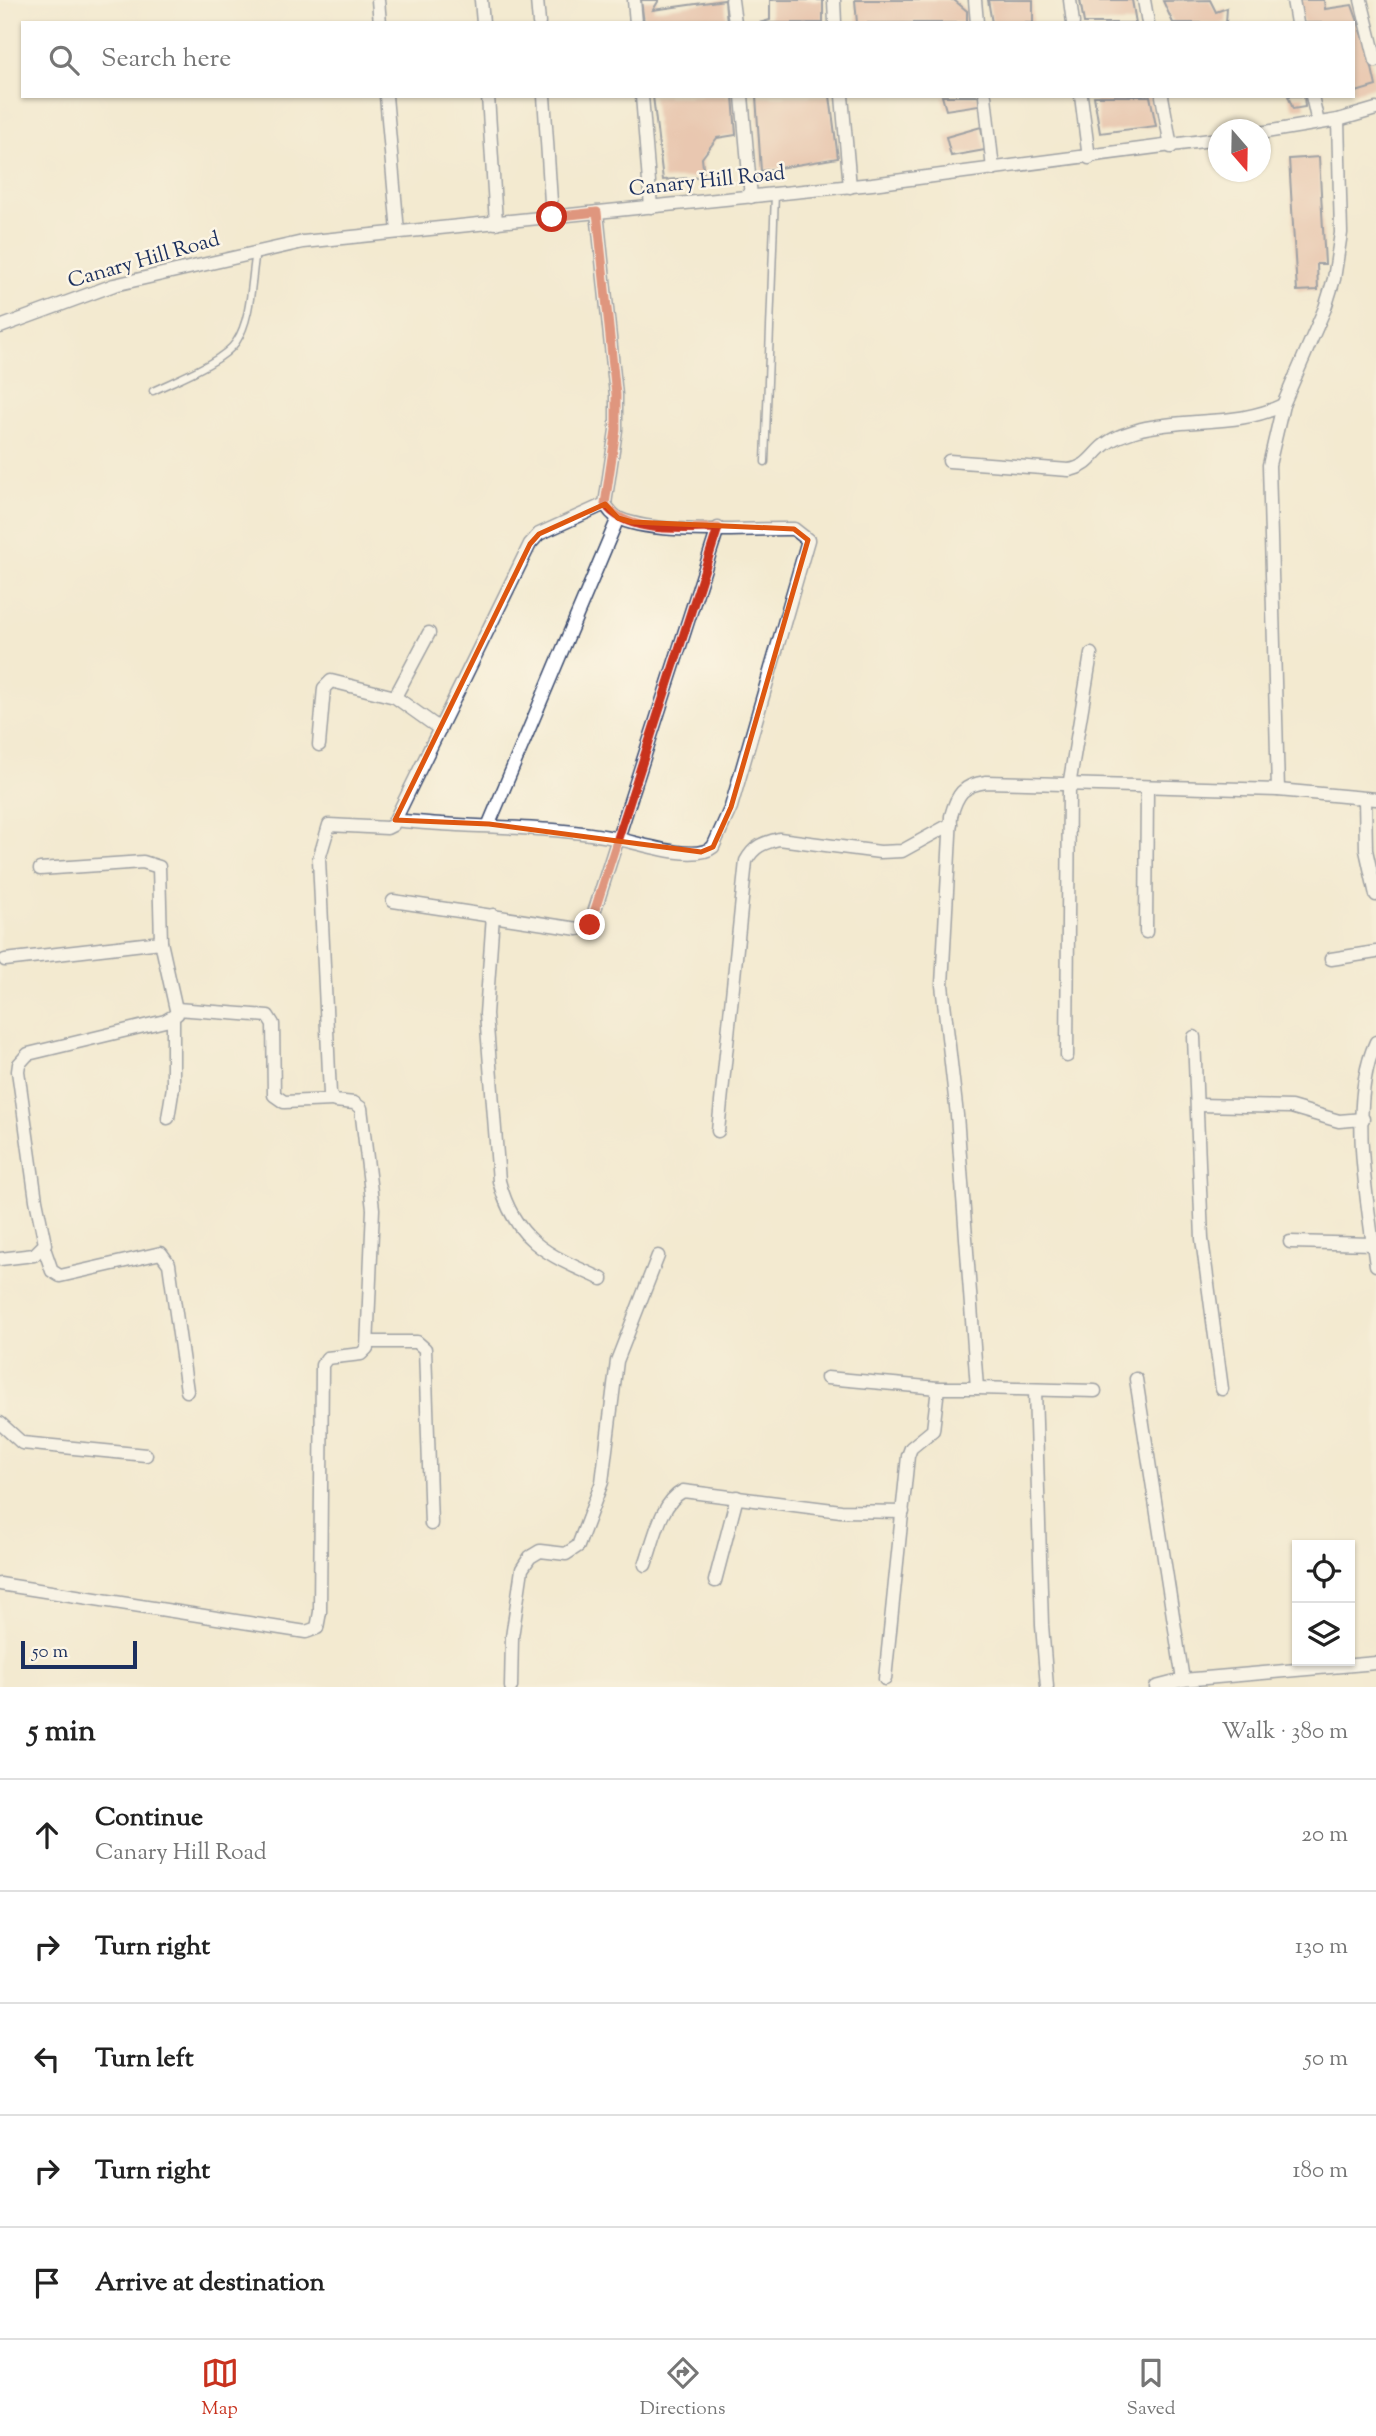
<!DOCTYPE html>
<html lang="en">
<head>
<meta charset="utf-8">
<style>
  :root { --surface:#fff; --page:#f6f6f6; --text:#222; --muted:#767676; --line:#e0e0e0; --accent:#c8321e }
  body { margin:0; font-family:"Sorts Mill Goudy",serif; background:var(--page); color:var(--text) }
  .controls { position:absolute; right:21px; bottom:21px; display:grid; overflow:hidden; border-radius:0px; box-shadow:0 2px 5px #0004 }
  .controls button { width:63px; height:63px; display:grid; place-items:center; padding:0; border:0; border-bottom:2px solid var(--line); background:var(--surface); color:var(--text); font:35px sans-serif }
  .compass { position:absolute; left:1208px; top:119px; width:63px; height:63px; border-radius:50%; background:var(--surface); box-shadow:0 2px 5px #0004; rotate:160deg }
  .scale { position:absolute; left:21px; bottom:18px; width:116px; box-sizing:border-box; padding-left:7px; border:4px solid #1b2f5e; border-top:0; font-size:19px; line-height:24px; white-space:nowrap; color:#1b2f5e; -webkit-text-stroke:5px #fcf5e5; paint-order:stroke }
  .stop { position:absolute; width:21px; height:21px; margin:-16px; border:5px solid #c8321e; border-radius:50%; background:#fff }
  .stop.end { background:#c8321e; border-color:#fff; box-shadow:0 2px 7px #0008 }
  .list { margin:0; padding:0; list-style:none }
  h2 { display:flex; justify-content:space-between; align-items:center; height:91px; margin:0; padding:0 28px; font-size:30px }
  h2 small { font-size:23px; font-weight:400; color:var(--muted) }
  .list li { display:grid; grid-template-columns:46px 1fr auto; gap:21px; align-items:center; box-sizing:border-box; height:112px; padding:0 28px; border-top:2px solid var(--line) }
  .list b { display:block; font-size:26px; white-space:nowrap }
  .list p { margin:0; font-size:23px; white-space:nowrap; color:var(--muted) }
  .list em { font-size:23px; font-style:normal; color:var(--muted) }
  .icon { flex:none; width:38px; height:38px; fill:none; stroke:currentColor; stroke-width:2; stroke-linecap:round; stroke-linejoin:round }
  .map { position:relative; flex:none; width:1376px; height:1687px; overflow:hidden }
  .search { position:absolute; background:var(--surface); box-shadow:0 2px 5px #0004; left:21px; right:21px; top:21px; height:77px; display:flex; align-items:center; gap:18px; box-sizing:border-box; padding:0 24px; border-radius:0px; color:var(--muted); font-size:26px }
  .sheet { height:651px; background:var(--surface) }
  nav { display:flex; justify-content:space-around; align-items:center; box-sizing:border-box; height:98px; border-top:2px solid var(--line); background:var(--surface); font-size:19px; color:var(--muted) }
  nav a { display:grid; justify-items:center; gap:4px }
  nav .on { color:var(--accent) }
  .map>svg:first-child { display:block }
</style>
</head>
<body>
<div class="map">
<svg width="1376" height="1687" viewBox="0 0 1376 1687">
  <rect width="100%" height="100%" fill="#fcf5e5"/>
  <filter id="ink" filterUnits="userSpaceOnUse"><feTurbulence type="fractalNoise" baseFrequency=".0143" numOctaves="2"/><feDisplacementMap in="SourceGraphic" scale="14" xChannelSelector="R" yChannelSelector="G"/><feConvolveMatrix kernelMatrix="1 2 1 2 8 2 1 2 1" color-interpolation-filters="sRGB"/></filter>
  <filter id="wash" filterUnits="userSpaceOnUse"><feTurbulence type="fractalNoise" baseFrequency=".00686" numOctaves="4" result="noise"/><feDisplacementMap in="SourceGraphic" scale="28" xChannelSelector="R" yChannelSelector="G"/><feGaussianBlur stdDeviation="1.57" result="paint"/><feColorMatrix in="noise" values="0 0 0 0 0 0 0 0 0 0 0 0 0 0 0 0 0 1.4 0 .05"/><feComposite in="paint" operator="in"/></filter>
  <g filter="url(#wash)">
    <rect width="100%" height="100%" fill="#f3ead0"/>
    <g id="blocks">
      <g fill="#dd9e89">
        <polygon points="641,0 659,0 653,10 725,0 727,23 644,23"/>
        <polygon points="770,0 823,0 823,23 759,23 770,20"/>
        <polygon points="855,0 954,0 967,11 967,23 857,23"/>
        <polygon points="988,0 1033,0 1033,23 992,23"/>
        <polygon points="1080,0 1132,0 1136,23 1084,23"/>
        <polygon points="1210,0 1216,12 1227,8 1226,23 1173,23 1163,1"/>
        <polygon points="1298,0 1324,0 1325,9 1352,5 1368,50 1376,86 1353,93 1353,23 1303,23"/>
        <polygon points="653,96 733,96 736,135 717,138 702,158 704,177 663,180"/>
        <polygon points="756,96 830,96 838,158 761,171"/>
        <polygon points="942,96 979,96 979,105 946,110"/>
        <polygon points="1094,96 1150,96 1156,126 1100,133"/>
        <polygon points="1288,96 1304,96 1305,107 1293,109"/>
        <polygon points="981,127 985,150 951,156 946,137"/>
        <polygon points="1319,157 1325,264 1317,264 1318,290 1297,291 1289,159"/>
      </g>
    </g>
  </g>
  <g filter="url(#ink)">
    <use href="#blocks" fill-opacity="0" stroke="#3b4b6f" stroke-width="2"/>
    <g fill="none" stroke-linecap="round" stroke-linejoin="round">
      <defs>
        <g id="service">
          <path d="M153 391C175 380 223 362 236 342 252 318 251 279 256 252"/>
          <polyline points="765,462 775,194"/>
        </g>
        <g id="minor">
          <polyline points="378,0 380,23"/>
          <polyline points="481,0 483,23"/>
          <polyline points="537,0 539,23"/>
          <polyline points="634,0 636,23"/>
          <polyline points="732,0 735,23"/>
          <polyline points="834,0 835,23"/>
          <polyline points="975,0 977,23"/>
          <polyline points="1070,0 1073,23"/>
          <polyline points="1144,0 1148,23"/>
          <polyline points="1293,0 1297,23"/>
          <polyline points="1361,0 1376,61"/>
          <polyline points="386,96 398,232"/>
          <polyline points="488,96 496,223"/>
          <polyline points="544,96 552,217"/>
          <polyline points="642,96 651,207"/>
          <polyline points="742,96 751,197"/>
          <polyline points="842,96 850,187"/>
          <polyline points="985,96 993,169"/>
          <polyline points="1081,96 1089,158"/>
          <polyline points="1162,96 1171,147"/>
          <polyline points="1312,96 1318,123"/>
          <polyline points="1260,133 1338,120 1376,109"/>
          <path d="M597 212 616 395V430L605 504 539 534 530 544 395 820C469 829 546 824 619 839 641 844 695 862 713 847L731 807 808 540 794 529C748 528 661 536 620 519 613 516 609 510 605 504"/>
          <polyline points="0,327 114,285 303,242 872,184 1218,139"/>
          <path d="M949 461 1069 470C1087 467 1090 458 1102 447 1113 437 1128 433 1141 429 1189 417 1238 427 1283 405"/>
          <polyline points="395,697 429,633"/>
          <polyline points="319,745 324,688 331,681 395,697 440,729"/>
          <polyline points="1278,790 1269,465 1283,405 1325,308 1334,279 1341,233 1338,120"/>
          <polyline points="1365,799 1366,850 1376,895"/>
          <polyline points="489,824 618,518"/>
          <polyline points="393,901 578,929 590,925 718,528"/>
          <path d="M493 915 486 1014 499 1181C515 1242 548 1255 602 1279"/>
          <polyline points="1146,932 1147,787"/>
          <polyline points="1331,959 1376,952"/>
          <polyline points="5,960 161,942"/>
          <polyline points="177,1009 268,1016 273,1024 274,1095 284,1102 333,1100"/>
          <polyline points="1194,1037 1202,1239 1222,1389"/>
          <path d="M1376 1042C1348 1101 1367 1201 1376 1265"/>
          <polyline points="1067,1056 1069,786 1091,654"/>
          <polyline points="1198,1105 1291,1107 1339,1121 1363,1119"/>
          <polyline points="168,1118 173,1087 173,1018"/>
          <path d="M718 1131 746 861C754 846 763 843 779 839L880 852 902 851 951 824"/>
          <polyline points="1290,1242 1373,1244"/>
          <polyline points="44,1248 52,1271 60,1276 161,1253 169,1264 187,1391"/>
          <polyline points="0,1259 34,1255 45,1244 36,1200 18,1071 19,1064 28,1054 165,1021 177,1014 161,942 159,867 143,862 40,869"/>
          <polyline points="368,1342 417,1342 425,1349 431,1524"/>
          <polyline points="827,1378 938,1388"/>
          <polyline points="1136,1379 1183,1680 1376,1663"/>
          <polyline points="977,1388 1095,1391"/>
          <polyline points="1035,1390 1042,1625 1047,1687"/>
          <polyline points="0,1423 22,1443 146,1455"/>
          <path d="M645 1565C654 1541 660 1503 683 1491L841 1511 903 1512"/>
          <polyline points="715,1581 737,1497"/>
          <polyline points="0,1584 306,1632 317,1628 320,1612 322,1365 327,1358 361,1354 367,1348 373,1209 361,1108 354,1103 335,1101 330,1094 319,859 329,825 387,828 393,825 395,820"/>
          <path d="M885 1679 908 1456 911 1448 933 1430 938 1388H977L957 1115 942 985 951 816C957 794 963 785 986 782L1278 790 1376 799"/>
          <polyline points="511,1687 512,1637 522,1569 530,1557 540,1551 566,1554 578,1546 602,1482 617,1361 658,1256"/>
          <polyline points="1156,1687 1183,1680"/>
        </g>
      </defs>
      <use href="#service" stroke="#3b4b6f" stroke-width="9"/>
      <use href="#minor" stroke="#3b4b6f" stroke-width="15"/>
      <use href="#service" stroke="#fff" stroke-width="6"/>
      <use href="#minor" stroke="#fff" stroke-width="12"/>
    </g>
  </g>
  <g fill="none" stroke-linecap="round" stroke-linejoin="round" filter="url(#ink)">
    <path stroke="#c8321e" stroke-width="9" d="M552 217 597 212 616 395V430L605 504C627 535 684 528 718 528L590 925"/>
  </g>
  <path d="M0 0H1376V1687H0ZM605 504 618 518 632 522 794 529 808 540 731 807 713 847 701 852 489 824 395 820 530 544 539 534Z" fill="#f3ead0" fill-opacity=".55" fill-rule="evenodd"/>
  <path fill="none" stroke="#de5710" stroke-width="5" stroke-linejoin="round" d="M605 504 618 518 632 522 794 529 808 540 731 807 713 847 701 852 489 824 395 820 530 544 539 534Z"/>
  <g text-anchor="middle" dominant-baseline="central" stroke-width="5" stroke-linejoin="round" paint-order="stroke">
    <g font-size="21" fill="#1b2f5e" stroke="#fcf5e5">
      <text transform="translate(707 182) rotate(-6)">Canary Hill Road</text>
      <text transform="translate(144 261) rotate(-16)">Canary Hill Road</text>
    </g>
  </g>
</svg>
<div class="controls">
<button><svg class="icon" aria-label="locate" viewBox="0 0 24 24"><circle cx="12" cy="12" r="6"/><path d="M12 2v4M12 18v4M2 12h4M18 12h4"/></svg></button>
<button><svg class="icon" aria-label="layers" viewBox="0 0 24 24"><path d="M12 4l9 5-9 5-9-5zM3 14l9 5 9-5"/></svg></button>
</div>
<svg class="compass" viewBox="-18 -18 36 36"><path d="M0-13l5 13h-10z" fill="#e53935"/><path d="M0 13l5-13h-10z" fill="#767676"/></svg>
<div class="scale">50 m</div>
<div class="stop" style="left:552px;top:217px"></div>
<div class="stop end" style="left:590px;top:925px"></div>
<div class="search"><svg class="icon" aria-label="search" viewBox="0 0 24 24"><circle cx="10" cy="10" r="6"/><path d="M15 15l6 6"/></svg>Search here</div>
</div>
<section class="sheet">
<h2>5 min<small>Walk · 380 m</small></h2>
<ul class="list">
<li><svg class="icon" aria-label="ahead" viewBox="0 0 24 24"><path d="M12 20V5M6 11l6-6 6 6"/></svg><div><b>Continue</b><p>Canary Hill Road</p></div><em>20 m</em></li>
<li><svg class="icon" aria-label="right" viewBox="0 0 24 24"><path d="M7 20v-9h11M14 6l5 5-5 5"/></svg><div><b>Turn right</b></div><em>130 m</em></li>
<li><svg class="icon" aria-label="left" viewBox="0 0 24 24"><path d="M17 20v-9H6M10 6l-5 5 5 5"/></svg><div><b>Turn left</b></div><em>50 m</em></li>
<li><svg class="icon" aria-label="right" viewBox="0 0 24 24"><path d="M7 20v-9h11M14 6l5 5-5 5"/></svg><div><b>Turn right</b></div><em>180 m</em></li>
<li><svg class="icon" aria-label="arrive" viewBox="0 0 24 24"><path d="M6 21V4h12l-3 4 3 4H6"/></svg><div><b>Arrive at destination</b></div></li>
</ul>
</section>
<nav>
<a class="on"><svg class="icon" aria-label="map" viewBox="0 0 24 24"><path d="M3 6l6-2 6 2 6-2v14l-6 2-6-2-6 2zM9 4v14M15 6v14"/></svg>Map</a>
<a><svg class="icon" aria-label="directions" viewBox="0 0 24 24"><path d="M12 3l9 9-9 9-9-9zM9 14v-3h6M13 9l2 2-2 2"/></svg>Directions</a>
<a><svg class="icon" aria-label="saved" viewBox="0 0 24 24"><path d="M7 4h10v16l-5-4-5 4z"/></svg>Saved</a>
</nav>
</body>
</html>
